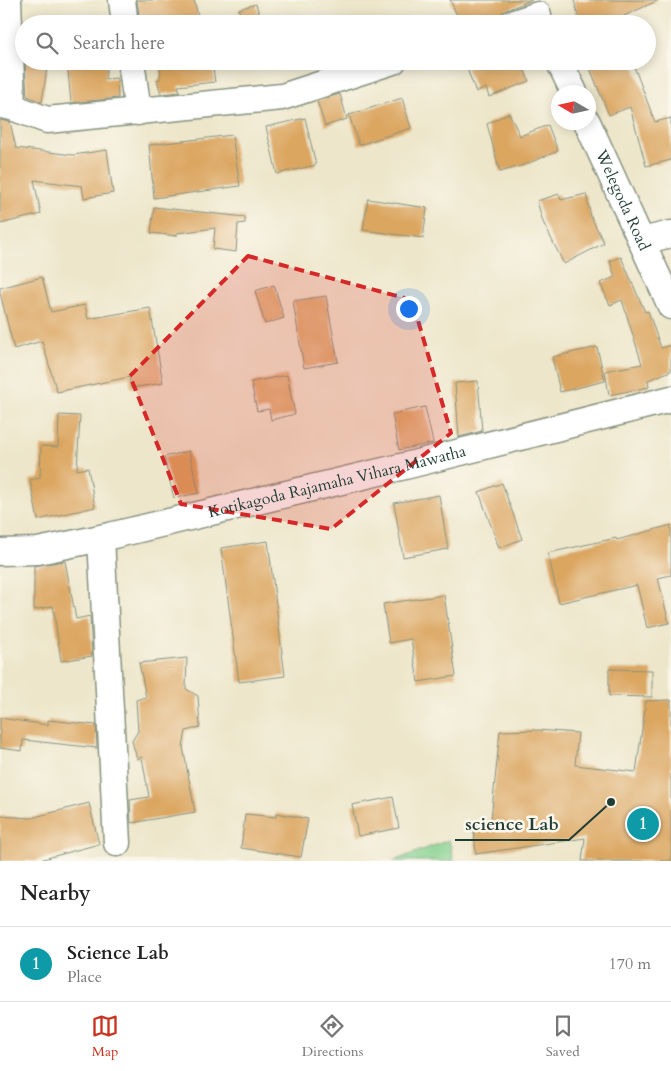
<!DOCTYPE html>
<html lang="en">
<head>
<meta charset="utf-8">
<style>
  :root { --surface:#fff; --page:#f2f2f2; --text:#222; --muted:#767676; --line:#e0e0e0; --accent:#c8321e }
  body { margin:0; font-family:Cardo,serif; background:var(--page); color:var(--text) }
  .compass { position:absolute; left:551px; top:85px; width:45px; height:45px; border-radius:50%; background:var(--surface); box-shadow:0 2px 12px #0003; rotate:279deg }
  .you { position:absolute; left:408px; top:308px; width:18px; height:18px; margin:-12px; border:4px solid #fff; border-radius:50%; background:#1a73e8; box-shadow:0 0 0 8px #1a73e833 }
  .badge { display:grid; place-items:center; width:32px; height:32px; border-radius:50%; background:var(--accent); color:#fff; font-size:16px; font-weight:700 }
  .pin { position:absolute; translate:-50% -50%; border:2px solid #fff; box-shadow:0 1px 5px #0006 }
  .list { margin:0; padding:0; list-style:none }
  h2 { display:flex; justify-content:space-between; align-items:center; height:65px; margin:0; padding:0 20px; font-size:21px }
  h2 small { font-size:16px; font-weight:400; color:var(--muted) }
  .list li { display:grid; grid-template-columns:32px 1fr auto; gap:15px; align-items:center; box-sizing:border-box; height:75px; padding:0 20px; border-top:1px solid var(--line) }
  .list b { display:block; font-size:19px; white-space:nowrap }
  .list p { margin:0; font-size:16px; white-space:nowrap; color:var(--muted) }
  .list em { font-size:16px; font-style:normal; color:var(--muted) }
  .icon { flex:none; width:28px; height:28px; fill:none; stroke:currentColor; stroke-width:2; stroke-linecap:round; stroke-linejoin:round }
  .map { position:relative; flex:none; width:671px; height:861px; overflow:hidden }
  .search { position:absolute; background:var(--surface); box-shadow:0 2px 12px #0003; left:15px; right:15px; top:15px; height:55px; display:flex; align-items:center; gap:12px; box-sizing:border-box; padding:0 18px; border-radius:28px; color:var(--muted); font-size:19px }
  .sheet { height:140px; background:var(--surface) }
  nav { display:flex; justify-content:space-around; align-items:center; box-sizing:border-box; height:70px; border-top:1px solid var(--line); background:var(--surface); font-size:14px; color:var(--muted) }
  nav a { display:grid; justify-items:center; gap:2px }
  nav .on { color:var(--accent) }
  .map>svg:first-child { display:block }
</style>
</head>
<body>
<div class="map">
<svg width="671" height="861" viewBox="0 0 671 861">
  <rect width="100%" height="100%" fill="#fbf7ec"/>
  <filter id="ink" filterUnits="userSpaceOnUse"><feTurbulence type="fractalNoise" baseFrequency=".02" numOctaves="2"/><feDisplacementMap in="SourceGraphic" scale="10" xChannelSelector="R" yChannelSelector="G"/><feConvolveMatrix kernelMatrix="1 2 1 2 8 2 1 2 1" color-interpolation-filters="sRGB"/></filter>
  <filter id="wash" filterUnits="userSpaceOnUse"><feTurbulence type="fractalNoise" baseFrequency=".0096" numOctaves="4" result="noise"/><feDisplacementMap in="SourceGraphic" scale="20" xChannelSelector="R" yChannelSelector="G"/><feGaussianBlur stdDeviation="1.12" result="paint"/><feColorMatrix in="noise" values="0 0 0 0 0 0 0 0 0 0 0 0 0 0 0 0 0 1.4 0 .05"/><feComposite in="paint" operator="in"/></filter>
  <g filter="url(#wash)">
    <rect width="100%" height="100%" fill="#ede6ca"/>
    <polygon fill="#84d08e" stroke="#528661" points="449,840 454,861 393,861"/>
    <g id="blocks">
      <g fill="#dba661">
        <polygon points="137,0 194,0 200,24 140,24"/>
        <polygon points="450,0 532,0 506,10 498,17 484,24 461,24"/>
        <polygon points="574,0 659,0 624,16 625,24 580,24"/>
        <polygon points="256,4 262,24 242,24 239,9"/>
        <polygon points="25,61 48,61 42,102 27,96"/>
        <polygon points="67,61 108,61 105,79 117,78 118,98 71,103"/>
        <polygon points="161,61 212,61 215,82 178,86 180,92 161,94 157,80 160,79"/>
        <polygon points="464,61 521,61 529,81 489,97 486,88 476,92"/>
        <polygon points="587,61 632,61 655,122 671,118 671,160 646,166 630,107 609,115"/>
        <polygon points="340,94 347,119 325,126 317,101"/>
        <polygon points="402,98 411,128 359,145 349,115"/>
        <polygon points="509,113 520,136 548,125 558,151 524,165 500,172 487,124"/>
        <polygon points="305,118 316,165 277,174 266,127"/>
        <polygon points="0,120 10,122 16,148 73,155 107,150 113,193 84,198 82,186 34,180 41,214 0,224"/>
        <polygon points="232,135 240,186 154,198 149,145"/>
        <polygon points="559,194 561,200 586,194 591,217 604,243 564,264 543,222 537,201"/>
        <polygon points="368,199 427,208 423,238 363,230"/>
        <polygon points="154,207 245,217 245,223 238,224 236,252 213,249 215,228 177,233 177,236 151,233"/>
        <polygon points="621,257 645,312 648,311 661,348 671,345 671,371 648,380 649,387 609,395 605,371 642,364 622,300 610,305 600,283 615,277 610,261"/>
        <polygon points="42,277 51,312 85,305 88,319 150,308 163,383 131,388 129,377 57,392 42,341 14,349 0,293 0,288"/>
        <polygon points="274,285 284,318 265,324 255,291"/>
        <polygon points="326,296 338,362 304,368 293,301"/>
        <polygon points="597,347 605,381 560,392 552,357"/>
        <polygon points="287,375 295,414 271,420 269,409 257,411 251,382"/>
        <polygon points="478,381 482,431 459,437 455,383"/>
        <polygon points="425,407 433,443 399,450 392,414"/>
        <polygon points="59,415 80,416 77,470 88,468 95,507 38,520 30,480 40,478 41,446 58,447"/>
        <polygon points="189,451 199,493 174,498 164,457"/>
        <polygon points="502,483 522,539 499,548 479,492"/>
        <polygon points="439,495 448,549 403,557 394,503"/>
        <polygon points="671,525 671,575 658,578 669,623 647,628 637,585 559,603 548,553 616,538 617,540"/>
        <polygon points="268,541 285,676 239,682 221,548"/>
        <polygon points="65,561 76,619 90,616 92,656 61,661 53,606 34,610 34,566"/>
        <polygon points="444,595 456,676 418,682 411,639 389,643 383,604"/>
        <polygon points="187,658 186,689 198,696 200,727 186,731 183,747 195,812 131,823 130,800 149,797 142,757 137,759 132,741 138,731 136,700 146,697 139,663"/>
        <polygon points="609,669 652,670 652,697 609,696"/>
        <polygon points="671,700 671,861 582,861 585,838 476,854 474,831 490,829 500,731 537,730 578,733 575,765 636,772 646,701"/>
        <polygon points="0,718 48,725 48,720 96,725 97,748 23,740 22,751 0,748"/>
        <polygon points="393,797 399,828 358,836 352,805"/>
        <polygon points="89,803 99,844 36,861 0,861 0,816 31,818"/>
        <polygon points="276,813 308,819 301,857 241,848 245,814 276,817"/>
      </g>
    </g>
  </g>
  <g filter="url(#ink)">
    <use href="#blocks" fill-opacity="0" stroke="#86927f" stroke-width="1"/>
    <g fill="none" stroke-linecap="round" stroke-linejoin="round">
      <defs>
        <g id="minor">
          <polyline points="8,0 12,107"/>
          <polyline points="122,0 125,24"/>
          <polyline points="511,24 538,15"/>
          <polyline points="131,61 138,112"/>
          <polyline points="559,61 574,92"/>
          <polyline points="0,105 12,107 47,120 282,97 393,61"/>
          <path id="s1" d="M587 122 671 306"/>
          <polyline points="642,241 671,234"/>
          <polyline points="101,538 117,843"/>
          <path id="s2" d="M0 552 38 551 101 538 409 465 671 399"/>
        </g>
      </defs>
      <use href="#minor" stroke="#86927f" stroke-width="29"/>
      <use href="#minor" stroke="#fff" stroke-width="26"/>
    </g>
  </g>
  <path fill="#d62828" fill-opacity="0.2" stroke="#d62828" stroke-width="4" stroke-dasharray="10 6" stroke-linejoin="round" d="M248 256 412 300 451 433 331 529 181 504 130 376Z"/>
  <g text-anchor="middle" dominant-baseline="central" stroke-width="5" stroke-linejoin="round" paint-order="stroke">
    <g font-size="16" fill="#1f3d34" stroke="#fbf7ec">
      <text stroke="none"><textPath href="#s1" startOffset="86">Welegoda Road</textPath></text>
      <text stroke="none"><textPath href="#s2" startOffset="345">Kotikagoda Rajamaha Vihara Mawatha</textPath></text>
    </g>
  </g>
  <path fill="none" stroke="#1f3d34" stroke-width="2" d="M611 802L569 840H455"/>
  <circle fill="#1f3d34" stroke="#fbf7ec" stroke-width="2" cx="611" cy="802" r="5"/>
  <g font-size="18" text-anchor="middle" font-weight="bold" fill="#1f3d34" stroke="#fbf7ec" stroke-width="5" stroke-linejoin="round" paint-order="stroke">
    <text x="512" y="830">science Lab</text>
  </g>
</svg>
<svg class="compass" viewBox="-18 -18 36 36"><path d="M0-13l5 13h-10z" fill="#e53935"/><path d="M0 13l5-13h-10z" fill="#767676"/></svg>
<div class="you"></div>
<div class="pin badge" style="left:643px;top:824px;background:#0f9aa8">1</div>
<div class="search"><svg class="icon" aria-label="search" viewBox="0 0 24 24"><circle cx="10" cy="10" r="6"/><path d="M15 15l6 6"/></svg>Search here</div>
</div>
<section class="sheet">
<h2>Nearby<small></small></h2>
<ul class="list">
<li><span class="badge" style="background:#0f9aa8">1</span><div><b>Science Lab</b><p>Place</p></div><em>170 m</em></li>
</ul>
</section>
<nav>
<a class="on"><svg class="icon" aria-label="map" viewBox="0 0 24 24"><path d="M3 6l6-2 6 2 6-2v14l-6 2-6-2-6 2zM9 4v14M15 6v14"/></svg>Map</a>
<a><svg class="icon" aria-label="directions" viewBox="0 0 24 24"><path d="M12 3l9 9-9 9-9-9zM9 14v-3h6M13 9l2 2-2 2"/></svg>Directions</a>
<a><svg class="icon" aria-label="saved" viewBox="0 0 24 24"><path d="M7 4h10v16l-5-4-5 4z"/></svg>Saved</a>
</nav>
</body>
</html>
